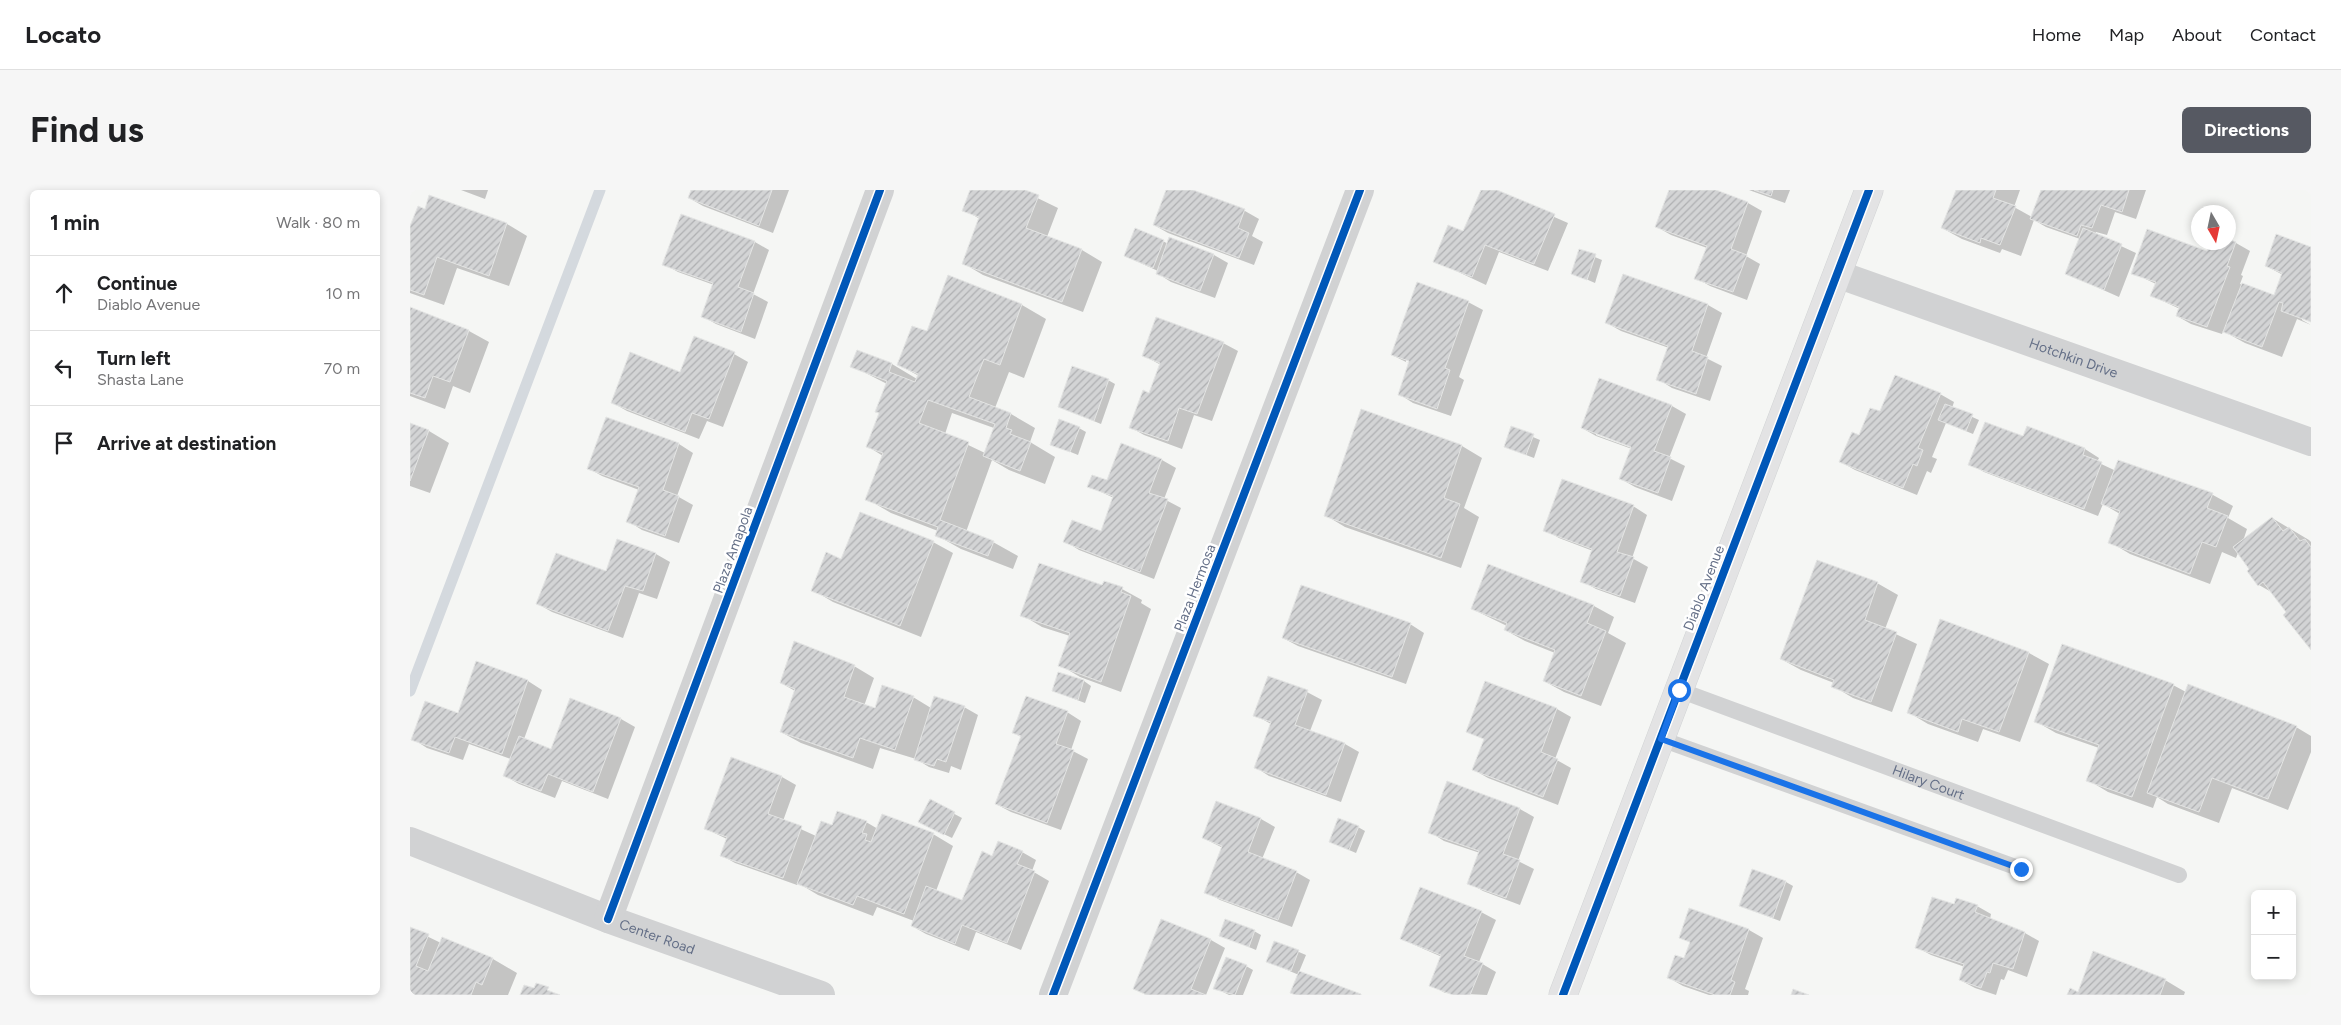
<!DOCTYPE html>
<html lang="en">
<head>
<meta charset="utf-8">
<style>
  :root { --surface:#fff; --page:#f6f6f6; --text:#202124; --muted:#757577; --line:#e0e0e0; --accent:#565962 }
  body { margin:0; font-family:Figtree,sans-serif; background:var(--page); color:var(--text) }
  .controls { position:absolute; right:15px; bottom:15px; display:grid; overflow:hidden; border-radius:8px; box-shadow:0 2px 8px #0003 }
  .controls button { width:45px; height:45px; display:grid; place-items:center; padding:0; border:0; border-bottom:1px solid var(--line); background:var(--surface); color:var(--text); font:25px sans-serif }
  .compass { position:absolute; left:1781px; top:15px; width:45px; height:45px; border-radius:50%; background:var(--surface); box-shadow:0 2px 8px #0003; rotate:171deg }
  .stop { position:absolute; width:15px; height:15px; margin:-11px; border:4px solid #1a73e8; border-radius:50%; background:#fff }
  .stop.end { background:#1a73e8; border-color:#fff; box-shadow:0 1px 5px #0008 }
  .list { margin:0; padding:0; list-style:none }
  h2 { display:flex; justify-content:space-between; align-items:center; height:65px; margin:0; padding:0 20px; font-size:21px }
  h2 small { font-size:16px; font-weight:400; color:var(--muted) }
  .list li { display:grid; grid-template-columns:32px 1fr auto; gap:15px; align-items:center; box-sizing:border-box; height:75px; padding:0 20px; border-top:1px solid var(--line) }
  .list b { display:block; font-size:19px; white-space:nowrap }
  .list p { margin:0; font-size:16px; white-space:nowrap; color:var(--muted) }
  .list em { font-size:16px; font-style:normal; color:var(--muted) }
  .icon { flex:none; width:28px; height:28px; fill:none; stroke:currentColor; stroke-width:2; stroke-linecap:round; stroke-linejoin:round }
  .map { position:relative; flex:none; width:1901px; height:805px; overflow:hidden; border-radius:8px }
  header { display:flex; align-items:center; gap:30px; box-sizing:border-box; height:70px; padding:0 25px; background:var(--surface); border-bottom:1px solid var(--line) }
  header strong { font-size:24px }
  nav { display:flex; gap:28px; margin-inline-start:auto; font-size:18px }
  .intro { display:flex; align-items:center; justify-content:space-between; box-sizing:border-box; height:120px; padding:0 30px }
  h1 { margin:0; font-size:35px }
  .button { padding:12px 22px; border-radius:8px; background:var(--accent); color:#fff; font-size:18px; font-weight:700 }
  main { display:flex; gap:30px; padding:0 30px }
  aside { flex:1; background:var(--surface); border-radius:8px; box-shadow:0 2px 8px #0003 }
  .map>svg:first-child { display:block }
</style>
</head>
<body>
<header>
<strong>Locato</strong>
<nav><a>Home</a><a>Map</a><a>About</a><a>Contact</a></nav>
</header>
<div class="intro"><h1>Find us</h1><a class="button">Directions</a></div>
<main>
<aside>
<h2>1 min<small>Walk · 80 m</small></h2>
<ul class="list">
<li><svg class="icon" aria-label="ahead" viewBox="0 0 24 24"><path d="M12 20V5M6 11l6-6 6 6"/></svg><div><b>Continue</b><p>Diablo Avenue</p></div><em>10 m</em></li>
<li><svg class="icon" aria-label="left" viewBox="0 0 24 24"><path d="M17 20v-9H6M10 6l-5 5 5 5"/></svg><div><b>Turn left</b><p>Shasta Lane</p></div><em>70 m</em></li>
<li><svg class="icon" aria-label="arrive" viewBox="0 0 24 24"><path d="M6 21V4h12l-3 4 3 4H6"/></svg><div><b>Arrive at destination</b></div></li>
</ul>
</aside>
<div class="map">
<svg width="1901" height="805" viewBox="0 0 1901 805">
  <defs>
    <pattern id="building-hatch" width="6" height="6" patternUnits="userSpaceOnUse" patternTransform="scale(1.25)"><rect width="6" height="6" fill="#d3d4d5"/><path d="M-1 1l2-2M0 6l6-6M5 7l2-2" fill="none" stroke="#afb0b2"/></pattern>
  </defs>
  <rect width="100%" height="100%" fill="#f5f6f4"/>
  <g fill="#0003" fill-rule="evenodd">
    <polygon points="51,0 78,0 75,9"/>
    <polygon points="282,0 379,0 363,43 293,16 279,8"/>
    <polygon points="561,0 611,0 648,18 637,47 672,60 692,72 673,122 573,85 553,73 570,29 554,20"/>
    <polygon points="757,0 780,0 835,21 849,29 842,46 853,52 844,75 758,43 744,35"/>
    <polygon points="1072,0 1083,0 1158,33 1138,81 1089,62 1076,95 1025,71 1054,43"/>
    <polygon points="1261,0 1302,0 1338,13 1352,21 1336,66 1350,74 1337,110 1300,96 1286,88 1297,58 1261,45 1247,37"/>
    <polygon points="1339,0 1380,0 1375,13"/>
    <polygon points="1547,0 1610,0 1604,17 1622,27 1632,0 1736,0 1726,29 1705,22 1697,45 1686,42 1685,44 1726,63 1709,107 1657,84 1670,49 1636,37 1624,30 1611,66 1592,59 1590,63 1552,49 1532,38"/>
    <polygon points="20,7 97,34 117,46 99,96 47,78 34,115 0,103 0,40 16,21"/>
    <polygon points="760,49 804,65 818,73 805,108 761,92 747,83 748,81 715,66 753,51 758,54"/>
    <polygon points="345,52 359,60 343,104 358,112 345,149 306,134 292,126 304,95 268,82 254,74"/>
    <polygon points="1826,53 1840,61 1831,85 1833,86 1830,94 1865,107 1873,85 1856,76 1901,58 1901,131 1892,127 1892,130 1901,135 1887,129 1872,167 1835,153 1813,141 1812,144 1781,134 1767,126 1770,119 1742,106 1746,94 1723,83"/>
    <polygon points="1170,61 1192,70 1185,93 1162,83"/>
    <polygon points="1214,86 1298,115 1312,123 1296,168 1312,176 1300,211 1262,198 1248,189 1259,158 1211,141 1197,133"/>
    <path d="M539 87 612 115 636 129 614 188 599 182 585 218 601 224 625 238 620 252 645 267 635 294 599 280 582 270 556 342 583 352 608 366 603 379 551 359 526 345 528 341 481 323 457 309 473 266 457 256 470 223 477 194 442 176 448 161 482 174 507 189 509 186 489 175 518 143ZM542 223 584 238 575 263 535 244Z"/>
    <path d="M1058 112 1073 120 1049 187 1054 190 1041 226 1003 213 989 204 1000 174 982 165ZM996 169 1005 172 1004 175 996 172Z"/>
    <polygon points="0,119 59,141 79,152 60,203 43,196 35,219 0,206"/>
    <polygon points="813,153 828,161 802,231 784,225 772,259 734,245 720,237 740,204 751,175 734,166"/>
    <polygon points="324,164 338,172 313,237 297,231 289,249 217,221 203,213"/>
    <polygon points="698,190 705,194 691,234 649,217"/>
    <polygon points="1530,204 1544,212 1542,218 1569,230 1563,244 1536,233 1522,267 1527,269 1521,283 1517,281 1507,305 1445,280 1431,272 1471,223"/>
    <path d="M1262 216 1276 224 1259 268 1275 276 1262 311 1225 297 1211 289 1222 259 1186 246 1172 238ZM1186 242 1227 258V260L1186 245Z"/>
    <polygon points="952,221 1052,256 1072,268 1054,318 1069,327 1051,378 935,337 915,325"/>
    <polygon points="196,228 269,254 283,263 267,306 283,315 269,353 232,340 218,331 229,300 192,286 178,278"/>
    <polygon points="0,234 19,241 39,253 20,303 0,296"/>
    <polygon points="669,238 676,242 668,265 641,254"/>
    <polygon points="1102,238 1130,250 1124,268 1095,257"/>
    <polygon points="1618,238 1675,259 1689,268 1687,272 1704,280 1709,271 1803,305 1823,316 1818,328 1837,339 1833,351 1862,328 1899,350 1901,352 1901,458 1878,422 1863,403 1849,395 1841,379 1828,363 1826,368 1812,362 1800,394 1720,364 1700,352 1710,324 1693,314 1688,326 1574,282 1560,274 1614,248"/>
    <polygon points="711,254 752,270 766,278 754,309 771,318 744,389 669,360 655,351 691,342 704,308 678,296 697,292"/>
    <polygon points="1223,316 1237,325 1222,368 1238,377 1225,413 1186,399 1172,391 1183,361 1149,348 1135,340"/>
    <polygon points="208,351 246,364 260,372 247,409 229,403 213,448 142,422 128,414 197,382"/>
    <polygon points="523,352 543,363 511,447 423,412 403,400 432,370"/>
    <polygon points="1079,376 1184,416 1204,427 1198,443 1216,453 1191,516 1154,502 1134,491 1145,463 1115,451 1095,440 1097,436 1062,419"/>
    <polygon points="1467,393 1488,405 1475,439 1507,454 1482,522 1443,508 1423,496 1424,493 1391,480 1371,469"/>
    <polygon points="693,397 712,399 732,410 731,413 741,419 711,502 670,487 650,475 660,446 632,437 612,425"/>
    <polygon points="1000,434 1014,443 996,494 888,456 873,448"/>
    <polygon points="1619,463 1639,474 1610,552 1573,539 1568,552 1518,534 1498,522"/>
    <polygon points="67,473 118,491 132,500 114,549 142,560 161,510 211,529 225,537 198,609 152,591 145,608 109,594 95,586 101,569 59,554 53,570 17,558 3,549 49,524"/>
    <polygon points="444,476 464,488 454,516 465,520 503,507 521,518 554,517 568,525 551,580 541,576 539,583 519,577 506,569 470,558 463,579 391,553 371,542 385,501 371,493"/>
    <polygon points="674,491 681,496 675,513 643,501"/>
    <polygon points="1076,493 1147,519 1161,527 1145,569 1161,578 1148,615 1078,588 1064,580 1075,550 1058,541"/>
    <polygon points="1763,495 1776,502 1886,537 1901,546 1901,562 1878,620 1822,598 1809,633 1758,614 1747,607 1743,618 1698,602 1678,590 1689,558 1646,543 1625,531"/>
    <polygon points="897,502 912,510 900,541 935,554 949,562 931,612 859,586 845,577 861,534 845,525"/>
    <polygon points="657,522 671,531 661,560 678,569 651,640 601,622 586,614 611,547 604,543"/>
    <polygon points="321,568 372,587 386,595 373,631 406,646 423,636 456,632 468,639 523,644 543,656 526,701 553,712 583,667 612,662 626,670 622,681 639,691 611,760 566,742 559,761 516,744 502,736 504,731 467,717 463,726 408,705 388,693 387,695 325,673 311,665 317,649 296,639"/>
    <polygon points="1037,593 1110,619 1124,627 1108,671 1124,679 1110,715 1073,701 1059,693 1070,663 1034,651 1020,642"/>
    <polygon points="520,611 552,628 542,648 517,636"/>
    <polygon points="851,629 865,637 852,669 886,682 900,690 882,737 810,710 796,702 813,658 793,648"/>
    <polygon points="948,637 955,641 946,663 920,652"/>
    <polygon points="1376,692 1383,696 1370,731 1330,716"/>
    <polygon points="1567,716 1581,724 1580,729 1615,743 1629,751 1617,787 1598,780 1594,790 1591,789 1586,805 1565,798 1550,790 1555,777 1521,765 1506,757"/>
    <polygon points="1280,720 1339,740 1353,748 1335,799 1339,801 1338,805 1299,805 1273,796 1259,788 1275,769 1281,753 1270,747"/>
    <polygon points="1071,722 1086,730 1069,772 1086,782 1077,805 1035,803 1021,795 1032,767 991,749"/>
    <polygon points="752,731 801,750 815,758 796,805 736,805 724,798"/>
    <polygon points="0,738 31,753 83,769 107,783 98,805 0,805"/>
    <polygon points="844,741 851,745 846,760 810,745"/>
    <polygon points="865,752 896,765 889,782 949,805 886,805 889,785 858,772"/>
    <polygon points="836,776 843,780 833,805 819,805 805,798"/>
    <polygon points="1755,790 1775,802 1774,805 1659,805"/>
  </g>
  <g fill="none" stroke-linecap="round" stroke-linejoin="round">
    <polyline stroke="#d4d9de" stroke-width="11" points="0,501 190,0"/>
  </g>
  <g fill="url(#building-hatch)" stroke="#e4e5e4">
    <polygon points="281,0 362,0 349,36 278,8"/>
    <polygon points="560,0 615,0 629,5 616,38 672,59 652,112 552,74 569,27 552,21"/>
    <polygon points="756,0 783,0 835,19 828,38 839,43 829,68 743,35"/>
    <polygon points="1071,0 1087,0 1145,24 1124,74 1075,55 1062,87 1023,72 1038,35 1053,41"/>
    <polygon points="1259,0 1306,0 1338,12 1321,59 1337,65 1323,102 1284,89 1297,56 1245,37"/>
    <polygon points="1344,0 1363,0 1361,6"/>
    <polygon points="1546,0 1586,0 1583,8 1606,16 1590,55 1571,48 1570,53 1531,38"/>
    <polygon points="1631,0 1719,0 1712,22 1691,15 1682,38 1671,35 1667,46 1620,29"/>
    <polygon points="19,5 97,33 79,86 27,67 14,105 0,100 0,36 8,16 15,19"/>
    <polygon points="271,24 345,51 328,97 344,103 331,142 291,127 303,93 252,75"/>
    <polygon points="725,38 754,50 743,78 714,66"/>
    <polygon points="1673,38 1712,54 1694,100 1655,84"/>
    <polygon points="1737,39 1797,61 1800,52 1818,52 1818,49 1826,52 1817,76 1820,77 1797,137 1766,126 1769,117 1740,106 1746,92 1721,84"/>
    <polygon points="1866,44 1901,57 1901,132 1871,121 1873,113 1869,112 1852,157 1813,142 1832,93 1864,105 1872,83 1855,76"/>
    <polygon points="759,47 804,64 790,101 746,84"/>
    <polygon points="1169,59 1186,64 1177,90 1161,84"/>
    <polygon points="1213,84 1298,114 1282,161 1298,167 1286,204 1246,190 1258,156 1195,133"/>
    <polygon points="538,85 612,114 590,175 574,169 559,207 601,223 596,238 602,240 600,244 621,252 610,281 573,266 585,234 518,210 509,233 559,252 530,330 584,351 578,366 525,346 528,337 455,310 473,263 456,257 469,223 465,222 477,191 440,177 447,160 482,173 479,182 505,192 508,184 487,175 502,136 517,141"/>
    <polygon points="1007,92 1059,111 1035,178 1040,180 1027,219 988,205 999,171 981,165"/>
    <polygon points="0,117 59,140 40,192 23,186 15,208 0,203"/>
    <polygon points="746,127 814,152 787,224 769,218 758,251 719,238 733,200 739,203 750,173 732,166"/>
    <polygon points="284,146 325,162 299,229 282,223 275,242 201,213 220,162 270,182"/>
    <polygon points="662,176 699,189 684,231 648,217"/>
    <polygon points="1485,185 1531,203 1508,258 1513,260 1507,276 1503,274 1493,298 1429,272 1442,242 1449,245 1460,218 1470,221"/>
    <polygon points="1189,188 1262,215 1244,261 1261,267 1248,303 1209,289 1221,257 1171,238"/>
    <polygon points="1535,214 1563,224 1556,241 1528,230"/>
    <polygon points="951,219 1052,255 1034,308 1050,314 1031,368 914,326"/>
    <polygon points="196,227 269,253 253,300 269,306 255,346 216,332 229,297 177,279"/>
    <polygon points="649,229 670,237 660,262 640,255"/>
    <polygon points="1575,232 1613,246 1617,236 1675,258 1673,265 1692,272 1674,319 1558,275"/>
    <polygon points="0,233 19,240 0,291"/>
    <polygon points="1101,236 1124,244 1116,265 1094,257"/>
    <polygon points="711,253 752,269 739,303 758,309 730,382 653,352 662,330 691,341 703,306 677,297 682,285 697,290"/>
    <polygon points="1708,270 1803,303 1797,318 1818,326 1806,357 1792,352 1780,384 1698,353 1710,321 1691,314"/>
    <polygon points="1152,289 1224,315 1207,362 1224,367 1210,406 1170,392 1182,359 1133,341"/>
    <polygon points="450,322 524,351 490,436 401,401 416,362 431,369"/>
    <polygon points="1862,327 1873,341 1879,337 1890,351 1895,349 1901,357 1901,460 1873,425 1876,422 1853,392 1848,396 1837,381 1839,379 1823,357"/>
    <polygon points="207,349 246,363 233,401 215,396 198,441 126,414 146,363 196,381"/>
    <polygon points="1407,370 1468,392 1455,430 1487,442 1461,512 1421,497 1424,490 1370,469"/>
    <polygon points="629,373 692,395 694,391 713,397 711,402 721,406 691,492 648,476 660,443 610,426"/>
    <polygon points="1078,374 1184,415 1177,433 1196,441 1171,506 1133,491 1145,460 1094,440 1097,433 1061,419"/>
    <polygon points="891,395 1001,433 982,487 872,448"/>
    <polygon points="1530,429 1619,462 1589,542 1552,529 1548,542 1497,523"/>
    <polygon points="384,451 445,475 434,507 465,518 472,495 504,506 485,560 450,548 443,568 370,542 385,499 370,493"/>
    <polygon points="1652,454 1764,494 1722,607 1676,591 1689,555 1624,532"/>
    <polygon points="66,471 118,490 92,564 45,547 39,563 1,550 15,511 48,523"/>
    <polygon points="648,482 674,490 668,510 642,501"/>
    <polygon points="858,486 898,500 885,535 935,553 916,605 844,578 861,532 843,526"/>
    <polygon points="1075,491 1147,518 1131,562 1148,569 1133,607 1062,580 1074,549 1056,542"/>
    <polygon points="1778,494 1887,536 1858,609 1802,588 1789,622 1737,603"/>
    <polygon points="524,506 555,516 536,572 527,569 524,576 504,570"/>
    <polygon points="616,506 658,521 646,554 664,560 637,633 585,614 611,546 602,543"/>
    <polygon points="160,508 211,528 183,602 138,584 131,601 93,586 109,546 141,559"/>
    <polygon points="321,567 372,586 358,624 392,636 373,688 310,666 317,647 294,639"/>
    <polygon points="1037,591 1110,618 1093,664 1110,670 1096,708 1057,694 1069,661 1018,643"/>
    <polygon points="520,609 545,622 534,645 508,632"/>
    <polygon points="806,611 851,628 838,662 887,681 868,730 794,703 812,656 792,648"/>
    <polygon points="427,621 457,631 452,643 457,644 455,650 461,652 472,624 524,643 494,724 447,706 443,715 387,694 411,631 422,635"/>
    <polygon points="928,628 949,636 939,660 919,652"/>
    <polygon points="588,651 613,661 607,674 625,681 597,753 552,735 545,754 501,736 516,696 552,710 572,661 582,666"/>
    <polygon points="1342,679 1376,691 1363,728 1329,716"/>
    <polygon points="1010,697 1072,721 1054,766 1073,773 1060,805 1043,805 1019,796 1031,765 990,749"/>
    <polygon points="1522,707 1544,714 1546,708 1568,715 1565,722 1615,742 1603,779 1583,773 1580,783 1577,782 1571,798 1549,790 1554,774 1505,758"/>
    <polygon points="1279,718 1339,739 1321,790 1325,792 1320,805 1305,805 1257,788 1265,765 1274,768 1280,752 1269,748"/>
    <polygon points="751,729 801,749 781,799 796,805 737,805 723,799"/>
    <polygon points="815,729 845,740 839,757 809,746"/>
    <polygon points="0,737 19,744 6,776 18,781 32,747 83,768 72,795 66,792 61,805 0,805"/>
    <polygon points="864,751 889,760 881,781 856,772"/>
    <polygon points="1683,761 1756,789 1750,805 1657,805 1660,798 1668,802"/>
    <polygon points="816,767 837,775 825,805 803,799"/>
    <polygon points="889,781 951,804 951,805 886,805 880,803"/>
    <polygon points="126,793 139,797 137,800 150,805 110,805 114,795 124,798"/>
    <polygon points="1383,799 1399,805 1381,805"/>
  </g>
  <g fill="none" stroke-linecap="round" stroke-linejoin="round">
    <defs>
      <polyline id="secondary" points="1153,805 1459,0"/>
    </defs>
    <use href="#secondary" stroke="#d2d4d5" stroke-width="29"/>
    <g stroke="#d1d2d3" stroke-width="16">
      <path id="s1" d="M1269 500 1769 685"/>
      <polyline points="1251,549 1611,679"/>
    </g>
    <g stroke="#d1d2d3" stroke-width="28">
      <path id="s2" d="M1427 84 1901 252"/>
      <path id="s3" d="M0 651 198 729 411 805"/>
      <polyline points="198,729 470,0"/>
      <polyline points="643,805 950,0"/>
    </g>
    <use href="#secondary" stroke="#e3e3e4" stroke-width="28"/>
    <defs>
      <g id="cycleway">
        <polyline points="198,729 470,0"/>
        <polyline points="643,805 950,0"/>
        <polyline points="1153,805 1459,0"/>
      </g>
    </defs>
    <use href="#cycleway" stroke="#fff" stroke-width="11"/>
    <use href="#cycleway" stroke="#0057b8" stroke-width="8"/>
  </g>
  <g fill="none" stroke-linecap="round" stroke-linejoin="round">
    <polyline stroke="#1a73e8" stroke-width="6" points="1269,500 1251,549 1611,679"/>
  </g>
  <g text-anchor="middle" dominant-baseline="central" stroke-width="5" stroke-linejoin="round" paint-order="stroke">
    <g font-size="14" fill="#646f87" stroke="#fff">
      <text stroke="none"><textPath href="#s2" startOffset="251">Hotchkin Drive</textPath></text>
      <text transform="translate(323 360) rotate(-70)">Plaza Amapola</text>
      <text transform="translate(785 398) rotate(-69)">Plaza Hermosa</text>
      <text transform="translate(1294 398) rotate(-69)">Diablo Avenue</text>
      <text stroke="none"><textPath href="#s1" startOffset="266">Hilary Court</textPath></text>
      <text stroke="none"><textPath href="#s3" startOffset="265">Center Road</textPath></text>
    </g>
  </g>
</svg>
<div class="controls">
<button>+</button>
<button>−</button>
</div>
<svg class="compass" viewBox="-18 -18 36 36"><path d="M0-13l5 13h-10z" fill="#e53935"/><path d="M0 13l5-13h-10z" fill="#757577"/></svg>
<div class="stop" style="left:1269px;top:500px"></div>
<div class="stop end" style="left:1611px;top:679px"></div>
</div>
</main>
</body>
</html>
